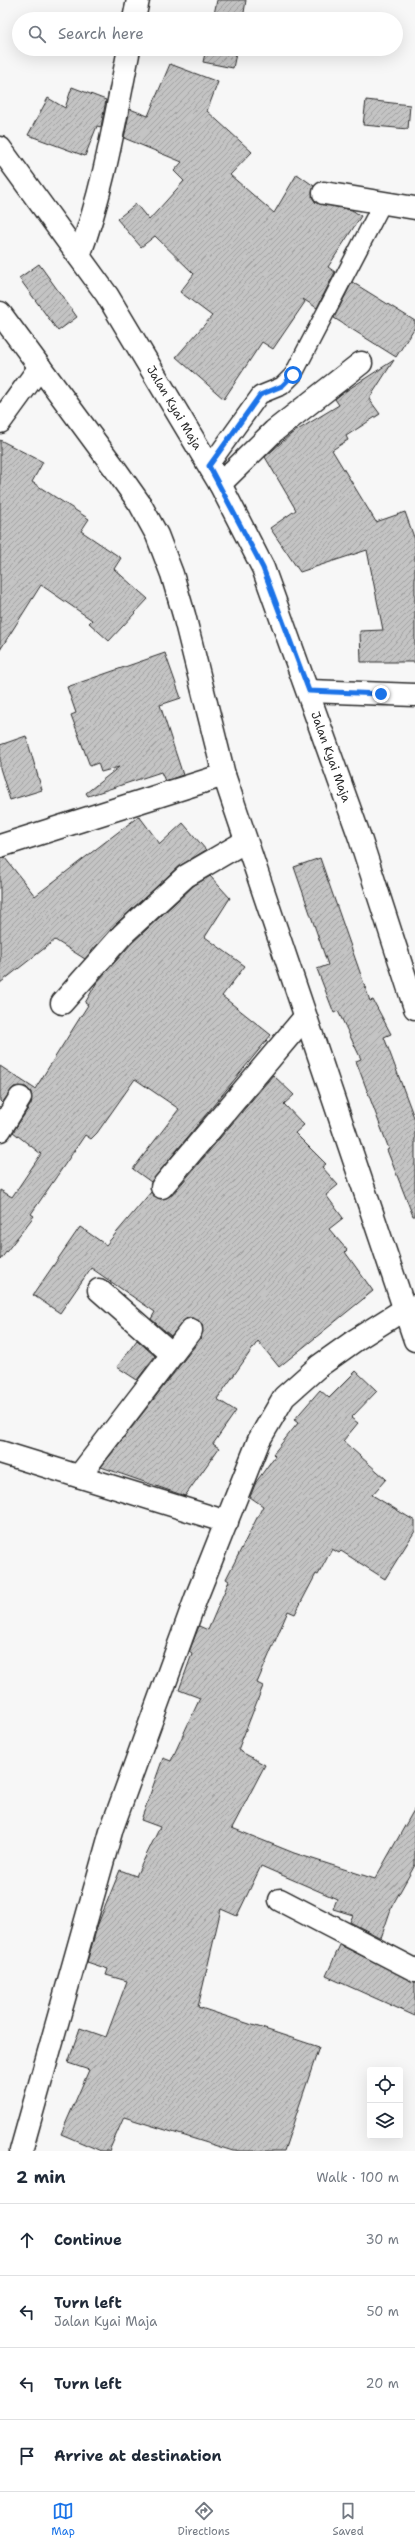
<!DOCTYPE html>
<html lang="en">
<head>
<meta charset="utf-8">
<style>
  :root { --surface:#fff; --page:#f2f2f3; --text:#1f2937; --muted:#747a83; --line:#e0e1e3; --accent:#1a73e8 }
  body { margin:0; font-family:"Shantell Sans",sans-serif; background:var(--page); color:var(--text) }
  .controls { position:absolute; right:12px; bottom:12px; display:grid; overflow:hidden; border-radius:4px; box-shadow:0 4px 16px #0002 }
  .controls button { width:36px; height:36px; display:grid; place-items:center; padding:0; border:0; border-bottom:1px solid var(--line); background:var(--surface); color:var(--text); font:20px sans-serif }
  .stop { position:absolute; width:12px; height:12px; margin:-9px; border:3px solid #1a73e8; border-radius:50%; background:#fff }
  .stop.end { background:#1a73e8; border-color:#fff; box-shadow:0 1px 4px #0008 }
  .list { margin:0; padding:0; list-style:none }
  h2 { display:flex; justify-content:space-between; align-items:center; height:52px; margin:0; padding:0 16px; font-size:17px }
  h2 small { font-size:13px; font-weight:400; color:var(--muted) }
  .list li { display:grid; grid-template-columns:26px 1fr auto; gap:12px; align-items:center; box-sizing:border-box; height:72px; padding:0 16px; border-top:1px solid var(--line) }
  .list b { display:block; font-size:15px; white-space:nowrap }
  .list p { margin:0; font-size:13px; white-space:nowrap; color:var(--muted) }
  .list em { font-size:13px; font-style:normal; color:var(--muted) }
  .icon { flex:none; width:22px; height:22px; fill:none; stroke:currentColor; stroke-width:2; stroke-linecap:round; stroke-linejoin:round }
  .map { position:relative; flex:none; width:415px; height:2151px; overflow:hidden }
  .search { position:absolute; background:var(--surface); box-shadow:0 4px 16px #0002; left:12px; right:12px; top:12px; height:44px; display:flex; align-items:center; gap:10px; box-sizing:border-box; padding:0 14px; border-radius:22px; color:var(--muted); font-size:15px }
  .sheet { height:340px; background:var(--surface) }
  nav { display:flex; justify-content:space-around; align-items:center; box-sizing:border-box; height:56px; border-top:1px solid var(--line); background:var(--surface); font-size:11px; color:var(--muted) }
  nav a { display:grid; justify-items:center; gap:2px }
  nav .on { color:var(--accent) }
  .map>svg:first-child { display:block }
</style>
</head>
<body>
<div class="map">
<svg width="415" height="2151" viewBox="0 0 415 2151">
  <defs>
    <pattern id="building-hatch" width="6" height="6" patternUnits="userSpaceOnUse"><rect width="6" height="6" fill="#c4c4c4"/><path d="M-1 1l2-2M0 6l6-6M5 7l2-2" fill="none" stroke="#9f9f9f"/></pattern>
  </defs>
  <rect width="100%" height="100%" fill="#f7f7f7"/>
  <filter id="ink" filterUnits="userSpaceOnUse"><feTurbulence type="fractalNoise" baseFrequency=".025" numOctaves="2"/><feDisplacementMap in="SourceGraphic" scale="8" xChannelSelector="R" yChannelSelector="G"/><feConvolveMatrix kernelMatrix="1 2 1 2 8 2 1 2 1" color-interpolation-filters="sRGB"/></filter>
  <g filter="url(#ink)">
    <g fill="url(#building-hatch)" stroke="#2b2b2b">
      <polygon points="217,0 246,0 243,19 213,19"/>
      <polygon points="206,49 237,49 233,68 203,62"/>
      <polygon points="170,64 218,82 207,111 252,152 230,175 274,213 297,174 314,186 312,197 316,203 352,210 361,216 328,267 335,272 317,308 303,299 305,302 273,349 262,342 224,399 176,357 212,316 180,292 194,274 155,236 141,247 117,219 136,204 149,220 184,181 174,171 182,162 124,138 130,109 148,116"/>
      <polygon points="72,87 106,100 101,127 97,126 85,156 28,135 48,98 65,108"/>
      <polygon points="366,100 410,105 408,129 363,125"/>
      <polygon points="39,264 77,317 58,331 19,278"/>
      <polygon points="352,282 415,321 415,327 396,357 334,318"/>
      <polygon points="394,360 369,399 380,414 346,436 348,440 332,450 376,522 405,512 415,540 415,662 361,662 360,631 383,630 367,550 300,572 270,528 296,510 265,457 291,434 339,405 335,399 341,394"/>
      <polygon points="0,440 43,462 32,482 89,519 81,531 121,558 114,569 148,599 109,641 89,623 92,620 41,585 0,650"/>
      <polygon points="165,653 181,698 160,705 183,775 165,781 161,772 88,796 86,793 119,767 101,772 98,763 90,766 71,715 76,713 67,687"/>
      <polygon points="26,736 42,790 10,800 0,768 0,745"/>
      <polygon points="139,816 160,844 183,823 206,850 178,867 115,925 85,959 55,940 0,983 0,858 5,858 35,896"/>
      <polygon points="320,858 370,1001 373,1000 391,1034 384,1037 415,1120 415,1216 413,1216 387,1150 389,1149 356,1061 361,1059 338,1011 334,1013 317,969 328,965 294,867"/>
      <polygon points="210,876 230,898 205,937 245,966 222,996 271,1035 151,1182 133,1169 179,1109 135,1079 97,1133 91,1139 85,1135 31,1214 34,1216 0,1260 0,1190 12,1197 41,1154 13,1132 31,1104 31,1092 26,1087 14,1087 2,1103 0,1101 0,1066 35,1089 88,1005 85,1003 97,982 132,943 193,886"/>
      <polygon points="273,1075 294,1095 284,1104 304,1125 295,1133 326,1164 322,1167 338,1185 326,1195 343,1218 329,1229 347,1250 345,1252 373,1291 279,1367 258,1341 217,1399 236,1411 213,1444 219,1448 185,1496 101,1467 201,1338 202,1325 193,1318 187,1318 171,1336 151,1319 155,1312 91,1268 60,1313 33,1295 80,1227 106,1245 151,1192 160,1199 172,1195"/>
      <polygon points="137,1340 155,1356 137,1380 117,1367"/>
      <polygon points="356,1371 377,1391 351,1418 358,1423 343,1441 386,1479 372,1495 415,1521 415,1531 385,1579 341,1551 339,1553 332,1549 318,1575 316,1574 295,1614 288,1611 257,1683 263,1686 238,1750 265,1765 232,1828 294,1853 375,1879 415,1808 415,1865 392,1906 381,1938 350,1922 353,1915 333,1909 337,1899 261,1866 237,1916 221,1909 198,2007 319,2047 284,2151 233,2151 124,2117 109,2151 101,2151 61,2134 89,2070 68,2063 80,2028 106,2037 127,1981 106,1975 108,1969 87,1962 98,1924 120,1870 136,1876 160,1827 141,1820 163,1758 171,1761 200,1698 179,1690 192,1654 189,1652 199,1626 208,1630 229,1581 226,1579 263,1506 250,1497 256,1482 275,1456 273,1454 298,1423 294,1420 320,1390 329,1398"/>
      <polygon points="340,1945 415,1982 415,2016 326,1976"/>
    </g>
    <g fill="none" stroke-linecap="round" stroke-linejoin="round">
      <defs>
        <polyline id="lane" points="209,466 260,395 282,386 293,375 383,202"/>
        <g id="street">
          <polyline points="134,19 138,0"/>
          <polyline points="324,193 415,208"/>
          <path d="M79 256C104 189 115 119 129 49"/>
          <polyline points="0,313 116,470 140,504 157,535 172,574 184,615 224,775 415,1340"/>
          <polyline points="0,422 40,367"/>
          <polyline points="220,484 274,431 361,363"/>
          <polyline points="309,691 415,695"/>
          <polyline points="0,846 224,775"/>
          <polyline points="62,1003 123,934 186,876 246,841"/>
          <polyline points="0,1130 20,1098"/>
          <polyline points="162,1187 305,1017"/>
          <polyline points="99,1290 172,1354"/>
          <polyline points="0,1452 227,1522"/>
          <polyline points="79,1476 191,1330"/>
          <polyline points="280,1900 415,1970"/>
          <polyline points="21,2151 112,1828 196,1598 259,1440 284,1397 319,1366 357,1339 403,1310 415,1306"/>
        </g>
        <g id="primary">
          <path id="s1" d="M0 148 107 295 220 484 263 568 360 838 415 1008"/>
        </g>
      </defs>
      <use href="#lane" stroke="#2b2b2b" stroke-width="20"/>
      <use href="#street" stroke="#2b2b2b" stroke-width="25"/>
      <use href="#primary" stroke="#2b2b2b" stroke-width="25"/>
      <use href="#lane" stroke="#fff" stroke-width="17"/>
      <use href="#street" stroke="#fff" stroke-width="22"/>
      <use href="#primary" stroke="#fff" stroke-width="22"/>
    </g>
  </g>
  <g fill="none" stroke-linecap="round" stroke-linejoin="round" filter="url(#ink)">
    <polyline stroke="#1a73e8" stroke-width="5" points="293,375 282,386 260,395 209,466 263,568 309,691 381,694"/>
  </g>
  <g text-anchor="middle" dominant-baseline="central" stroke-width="3.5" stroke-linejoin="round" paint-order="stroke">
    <g font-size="12" fill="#2b2b2b" stroke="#fff">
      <text stroke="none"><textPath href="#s1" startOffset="313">Jalan Kyai Maja</textPath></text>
      <text stroke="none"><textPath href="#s1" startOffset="697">Jalan Kyai Maja</textPath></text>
    </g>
  </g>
</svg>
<div class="controls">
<button><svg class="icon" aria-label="locate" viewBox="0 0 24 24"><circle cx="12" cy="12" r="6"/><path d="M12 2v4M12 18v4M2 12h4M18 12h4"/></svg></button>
<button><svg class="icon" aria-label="layers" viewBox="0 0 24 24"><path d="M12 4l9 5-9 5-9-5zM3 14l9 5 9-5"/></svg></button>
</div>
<div class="stop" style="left:293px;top:375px"></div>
<div class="stop end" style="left:381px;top:694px"></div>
<div class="search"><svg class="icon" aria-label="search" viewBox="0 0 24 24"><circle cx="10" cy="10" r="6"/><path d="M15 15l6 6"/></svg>Search here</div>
</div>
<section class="sheet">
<h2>2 min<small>Walk · 100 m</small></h2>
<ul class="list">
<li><svg class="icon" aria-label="ahead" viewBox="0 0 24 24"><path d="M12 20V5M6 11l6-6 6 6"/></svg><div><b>Continue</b></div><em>30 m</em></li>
<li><svg class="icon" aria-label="left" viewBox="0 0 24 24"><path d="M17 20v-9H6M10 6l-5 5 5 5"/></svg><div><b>Turn left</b><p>Jalan Kyai Maja</p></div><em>50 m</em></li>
<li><svg class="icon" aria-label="left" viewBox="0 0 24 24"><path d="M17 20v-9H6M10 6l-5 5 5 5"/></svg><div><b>Turn left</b></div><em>20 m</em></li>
<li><svg class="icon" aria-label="arrive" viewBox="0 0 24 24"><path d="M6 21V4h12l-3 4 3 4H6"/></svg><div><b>Arrive at destination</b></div></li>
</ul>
</section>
<nav>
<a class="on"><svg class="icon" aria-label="map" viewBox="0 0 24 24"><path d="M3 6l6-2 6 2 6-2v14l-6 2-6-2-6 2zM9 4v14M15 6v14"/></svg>Map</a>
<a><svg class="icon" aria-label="directions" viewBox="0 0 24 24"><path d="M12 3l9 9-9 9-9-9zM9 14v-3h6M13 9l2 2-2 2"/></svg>Directions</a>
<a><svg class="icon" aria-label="saved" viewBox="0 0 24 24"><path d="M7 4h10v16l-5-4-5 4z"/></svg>Saved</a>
</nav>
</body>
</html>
